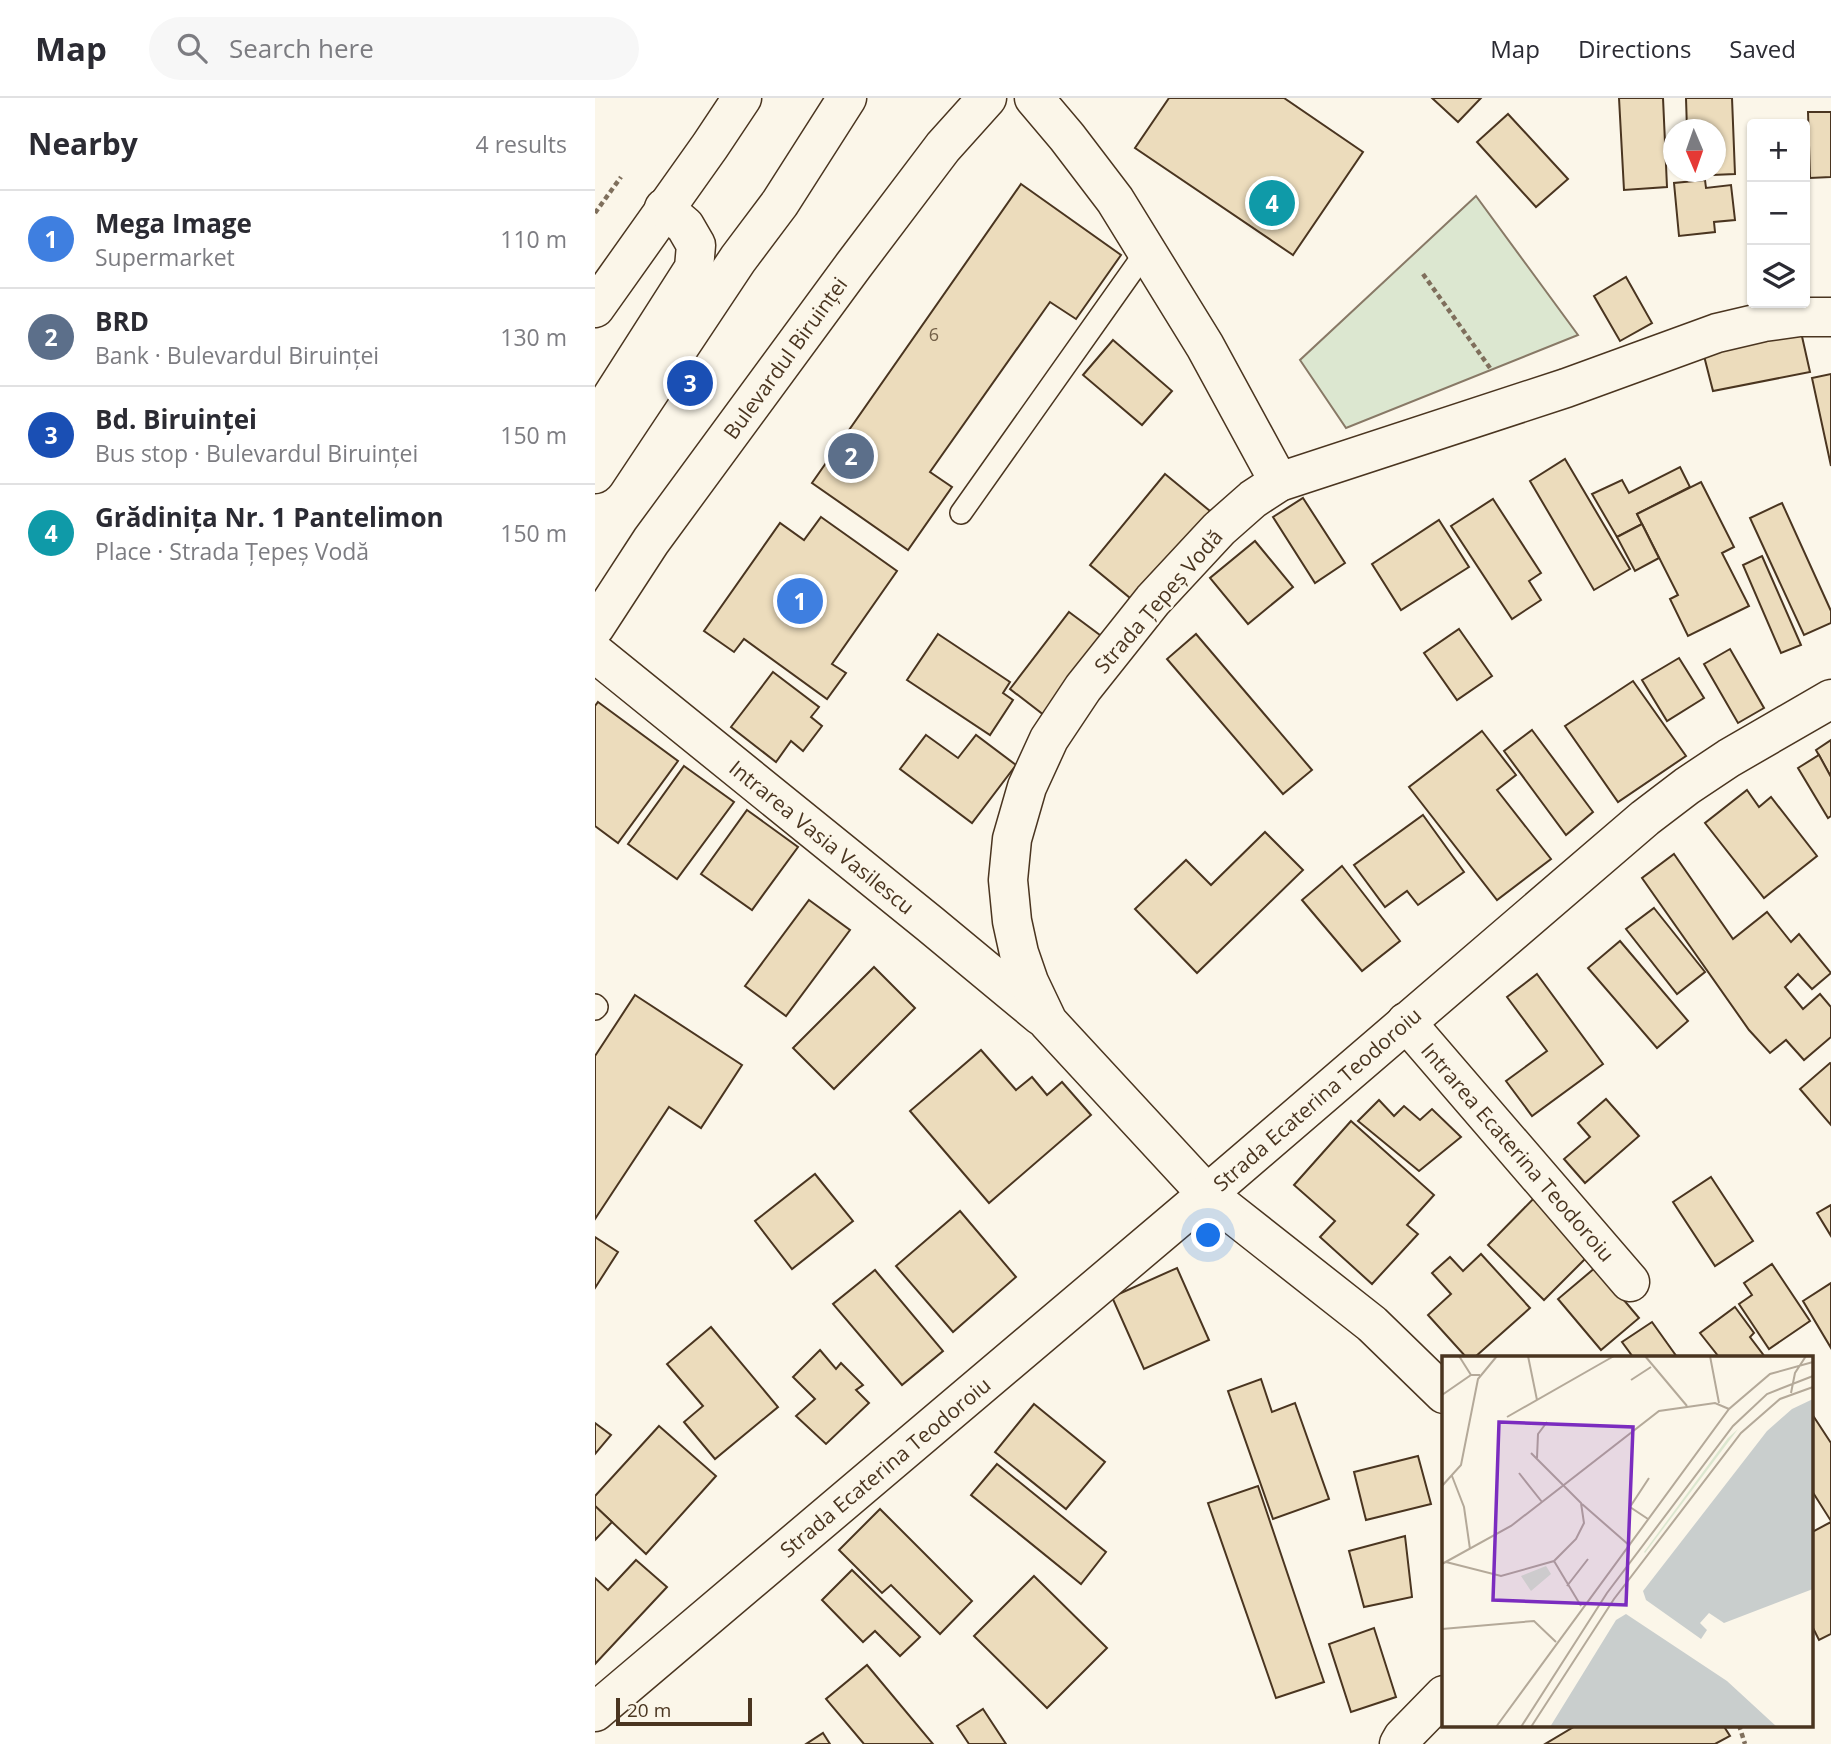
<!DOCTYPE html>
<html lang="en">
<head>
<meta charset="utf-8">
<style>
  :root { --surface:#fff; --page:#f7f7f7; --text:#2b2b33; --muted:#7c7c81; --line:#e1e1e2; --accent:#111827 }
  body { margin:0; font-family:"Open Sans",sans-serif; background:var(--page); color:var(--text) }
  .controls { position:absolute; right:21px; top:21px; display:grid; overflow:hidden; border-radius:7px; box-shadow:0 2px 5px #0004 }
  .controls button { width:63px; height:63px; display:grid; place-items:center; padding:0; border:0; border-bottom:2px solid var(--line); background:var(--surface); color:var(--text); font:35px sans-serif }
  .compass { position:absolute; left:1068px; top:21px; width:63px; height:63px; border-radius:50%; background:var(--surface); box-shadow:0 2px 5px #0004; rotate:178deg }
  .scale { position:absolute; left:21px; bottom:18px; width:136px; box-sizing:border-box; padding-left:7px; border:4px solid #4a3520; border-top:0; font-size:19px; line-height:24px; white-space:nowrap; color:#4a3520; -webkit-text-stroke:5px #fbf6e9; paint-order:stroke }
  .you { position:absolute; left:614px; top:1138px; width:24px; height:24px; margin:-18px; border:5px solid #fff; border-radius:50%; background:#1a73e8; box-shadow:0 0 0 10px #1a73e833 }
  .badge { display:grid; place-items:center; width:46px; height:46px; border-radius:50%; background:var(--accent); color:#fff; font-size:23px; font-weight:700 }
  .pin { position:absolute; translate:-50% -50%; border:4px solid #fff; box-shadow:0 2px 7px #0006 }
  .list { margin:0; padding:0; list-style:none }
  h2 { display:flex; justify-content:space-between; align-items:center; height:91px; margin:0; padding:0 28px; font-size:30px }
  h2 small { font-size:23px; font-weight:400; color:var(--muted) }
  .list li { display:grid; grid-template-columns:46px 1fr auto; gap:21px; align-items:center; box-sizing:border-box; height:98px; padding:0 28px; border-top:2px solid var(--line) }
  .list b { display:block; font-size:26px; white-space:nowrap }
  .list p { margin:0; font-size:23px; white-space:nowrap; color:var(--muted) }
  .list em { font-size:23px; font-style:normal; color:var(--muted) }
  .icon { flex:none; width:38px; height:38px; fill:none; stroke:currentColor; stroke-width:2; stroke-linecap:round; stroke-linejoin:round }
  .map { position:relative; flex:none; width:1236px; height:1646px; overflow:hidden }
  header { display:flex; align-items:center; gap:42px; box-sizing:border-box; height:98px; padding:0 35px; background:var(--surface); border-bottom:2px solid var(--line) }
  header strong { font-size:33px }
  nav { display:flex; gap:38px; margin-inline-start:auto; font-size:24px }
  .search { width:490px; height:63px; background:var(--page); display:flex; align-items:center; gap:18px; box-sizing:border-box; padding:0 24px; border-radius:38px; color:var(--muted); font-size:26px }
  main { display:flex }
  aside { flex:1; background:var(--surface) }
  .map>svg:first-child { display:block }
</style>
</head>
<body>
<header>
<strong>Map</strong>
<div class="search"><svg class="icon" aria-label="search" viewBox="0 0 24 24"><circle cx="10" cy="10" r="6"/><path d="M15 15l6 6"/></svg>Search here</div>
<nav><a>Map</a><a>Directions</a><a>Saved</a></nav>
</header>
<main>
<aside>
<h2>Nearby<small>4 results</small></h2>
<ul class="list">
<li><span class="badge" style="background:#3f7fe0">1</span><div><b>Mega Image</b><p>Supermarket</p></div><em>110 m</em></li>
<li><span class="badge" style="background:#5c6f8a">2</span><div><b>BRD</b><p>Bank · Bulevardul Biruinței</p></div><em>130 m</em></li>
<li><span class="badge" style="background:#1a4fb4">3</span><div><b>Bd. Biruinței</b><p>Bus stop · Bulevardul Biruinței</p></div><em>150 m</em></li>
<li><span class="badge" style="background:#0f9aa8">4</span><div><b>Grădinița Nr. 1 Pantelimon</b><p>Place · Strada Țepeș Vodă</p></div><em>150 m</em></li>
</ul>
</aside>
<div class="map">
<svg width="1236" height="1646" viewBox="0 0 1236 1646">
  <rect width="100%" height="100%" fill="#fbf6e9"/>
  <polygon fill="#dce7d0" stroke="#887966" stroke-width="2" points="881,98 983,237 751,330 705,262"/>
  <g fill="#ecdcbc" stroke="#4a3520" stroke-width="2">
    <polygon points="574,0 689,0 768,54 698,157 540,50"/>
    <polygon points="837,0 886,0 863,24"/>
    <polygon points="1024,0 1068,0 1072,89 1029,92"/>
    <polygon points="1091,0 1137,0 1140,76 1094,78 1094,74 1120,74 1120,32 1092,32"/>
    <polygon points="1213,14 1236,14 1236,79 1215,80"/>
    <polygon points="913,16 973,81 941,109 882,44"/>
    <polygon points="1110,82 1111,90 1136,87 1140,122 1119,124 1120,134 1084,138 1079,85"/>
    <polygon points="426,86 526,157 481,221 455,204 335,374 357,389 313,452 217,385"/>
    <polygon points="1031,179 1057,225 1025,243 999,198"/>
    <polygon points="1206,234 1215,274 1118,293 1108,254"/>
    <polygon points="518,242 577,293 547,327 488,277"/>
    <polygon points="1236,276 1236,368 1217,280"/>
    <polygon points="970,361 1035,471 999,492 935,383"/>
    <polygon points="1085,369 1095,389 1042,416 1047,426 1022,439 997,396 1027,382 1034,395"/>
    <polygon points="570,376 615,413 540,504 495,467"/>
    <polygon points="1106,384 1139,449 1127,455 1154,508 1093,538 1075,501 1083,497 1042,416"/>
    <polygon points="708,400 750,465 720,485 678,419"/>
    <polygon points="898,401 946,475 934,483 946,502 917,521 856,428"/>
    <polygon points="1187,405 1236,513 1236,525 1209,537 1155,420"/>
    <polygon points="226,419 302,473 237,566 251,575 232,601 149,541 139,554 109,533 185,425 209,442"/>
    <polygon points="844,422 874,469 806,512 777,466"/>
    <polygon points="1047,426 1064,460 1040,473 1022,439"/>
    <polygon points="660,443 698,489 653,526 615,480"/>
    <polygon points="1167,458 1206,547 1186,555 1148,467"/>
    <polygon points="474,514 517,546 458,624 415,591"/>
    <polygon points="864,531 897,578 862,602 829,555"/>
    <polygon points="343,536 415,584 408,595 418,602 395,637 312,582"/>
    <polygon points="601,536 717,672 688,696 572,561"/>
    <polygon points="1135,551 1169,610 1143,625 1109,566"/>
    <polygon points="1084,560 1109,600 1072,623 1047,582"/>
    <polygon points="178,574 224,609 216,619 227,628 208,653 196,643 181,664 136,629"/>
    <polygon points="1038,583 1091,658 1023,704 970,628"/>
    <polygon points="3,604 83,663 23,745 0,728 0,608"/>
    <polygon points="937,632 998,714 971,737 909,653"/>
    <polygon points="887,633 921,677 902,692 956,761 902,802 814,689"/>
    <polygon points="331,637 363,660 381,637 421,667 377,725 305,671"/>
    <polygon points="1236,642 1236,679 1221,652"/>
    <polygon points="1224,657 1236,679 1236,718 1233,720 1203,670"/>
    <polygon points="89,668 139,704 82,781 33,746"/>
    <polygon points="1152,692 1164,709 1176,699 1222,758 1169,800 1110,725"/>
    <polygon points="152,712 203,749 157,812 106,776"/>
    <polygon points="828,717 869,774 823,807 812,793 790,809 759,767"/>
    <polygon points="670,734 708,772 602,875 540,811 591,762 616,787"/>
    <polygon points="1079,756 1138,841 1172,814 1196,844 1204,836 1236,875 1217,891 1203,876 1190,889 1208,911 1225,896 1236,909 1236,939 1209,962 1191,942 1175,955 1154,932 1047,780"/>
    <polygon points="747,768 805,843 767,873 707,802"/>
    <polygon points="214,802 255,832 191,918 150,888"/>
    <polygon points="1059,810 1110,874 1082,896 1031,831"/>
    <polygon points="1025,843 1093,923 1062,950 993,870"/>
    <polygon points="279,869 320,910 239,991 198,950"/>
    <polygon points="942,876 1008,966 937,1018 911,983 952,953 912,899"/>
    <polygon points="40,897 147,967 106,1030 74,1009 0,1121 0,958"/>
    <polygon points="386,952 421,992 437,979 452,997 467,984 496,1017 394,1105 315,1013"/>
    <polygon points="1235,965 1236,966 1236,1027 1205,991"/>
    <polygon points="1011,1001 1044,1038 990,1085 969,1061 995,1039 983,1025"/>
    <polygon points="784,1002 799,1018 809,1008 825,1022 837,1011 866,1039 824,1073 763,1023"/>
    <polygon points="756,1023 839,1097 812,1127 823,1136 777,1186 725,1139 740,1123 699,1087"/>
    <polygon points="220,1076 258,1123 197,1171 160,1123"/>
    <polygon points="1116,1079 1158,1143 1120,1168 1078,1104"/>
    <polygon points="945,1094 1001,1150 949,1202 893,1147"/>
    <polygon points="1236,1107 1236,1138 1222,1115"/>
    <polygon points="365,1113 421,1179 358,1234 301,1168"/>
    <polygon points="0,1139 23,1154 0,1190"/>
    <polygon points="886,1156 935,1210 880,1259 871,1259 833,1217 856,1196 837,1175 855,1159 868,1173"/>
    <polygon points="1177,1166 1215,1223 1174,1251 1144,1206 1157,1197 1149,1185"/>
    <polygon points="1001,1169 1044,1220 1006,1252 963,1201"/>
    <polygon points="582,1170 614,1242 549,1271 517,1199"/>
    <polygon points="280,1172 348,1253 307,1287 238,1206"/>
    <polygon points="1236,1185 1236,1250 1208,1203"/>
    <polygon points="1140,1209 1159,1235 1155,1239 1170,1259 1124,1259 1105,1235"/>
    <polygon points="1057,1224 1082,1259 1038,1259 1027,1244"/>
    <polygon points="116,1229 183,1309 120,1361 89,1324 108,1308 72,1266"/>
    <polygon points="225,1252 241,1271 246,1265 268,1287 261,1292 274,1305 231,1346 201,1318 220,1301 198,1279"/>
    <polygon points="666,1281 677,1314 700,1305 734,1401 678,1421 633,1293"/>
    <polygon points="439,1306 510,1364 471,1411 400,1354"/>
    <polygon points="1217,1316 1236,1345 1236,1423 1217,1393"/>
    <polygon points="0,1325 16,1337 0,1356"/>
    <polygon points="64,1328 121,1378 51,1456 0,1408 0,1398"/>
    <polygon points="823,1358 836,1406 771,1422 759,1374"/>
    <polygon points="402,1366 511,1454 486,1486 376,1397"/>
    <polygon points="663,1388 729,1584 681,1600 613,1405"/>
    <polygon points="0,1408 17,1424 0,1442"/>
    <polygon points="285,1411 377,1503 345,1536 296,1487 287,1495 244,1452"/>
    <polygon points="1236,1424 1236,1536 1224,1542 1217,1528 1217,1434"/>
    <polygon points="810,1438 817,1499 769,1509 754,1453"/>
    <polygon points="41,1462 72,1489 0,1566 0,1480 13,1492"/>
    <polygon points="257,1472 325,1539 305,1558 280,1533 268,1544 227,1502"/>
    <polygon points="439,1478 512,1550 452,1610 379,1538"/>
    <polygon points="779,1530 801,1599 756,1614 734,1546"/>
    <polygon points="272,1567 338,1646 269,1646 231,1601"/>
    <polygon points="388,1611 411,1646 374,1646 362,1628"/>
    <polygon points="982,1627 1128,1627 1135,1638 1120,1646 950,1646"/>
    <polygon points="228,1635 235,1646 211,1646"/>
  </g>
  <g fill="none" stroke-linecap="round" stroke-linejoin="round">
    <defs>
      <g id="service">
        <polyline points="366,415 552,152"/>
        <polyline points="0,907 2,909 0,911"/>
      </g>
      <g id="minor">
        <polyline points="439,0 472,39 520,102 610,248 684,384"/>
        <polyline points="0,529 56,443 258,168 348,49 392,0"/>
        <polyline points="0,555 335,826 446,918"/>
        <polyline points="811,924 1035,1184"/>
        <polyline points="849,1296 777,1226 612,1096 453,924 434,884 424,855 417,823 413,782 417,741 432,689 454,641 488,590 558,502 624,431 658,401 684,384 971,290 1122,235 1169,224 1205,219 1236,219"/>
        <polyline points="0,1614 612,1096 1050,720 1092,688 1134,660 1236,601"/>
        <polyline points="804,1646 808,1639 849,1597"/>
      </g>
      <g id="primary">
        <polyline points="0,210 115,48 147,0"/>
        <polyline points="0,325 99,170 101,147 90,128 69,110"/>
        <polyline points="0,376 143,161 185,105 252,0"/>
      </g>
    </defs>
    <use href="#service" stroke="#4a3520" stroke-width="24"/>
    <use href="#minor" stroke="#4a3520" stroke-width="41"/>
    <use href="#primary" stroke="#4a3520" stroke-width="41"/>
    <g stroke="#7f6f5c" stroke-width="4.5" stroke-dasharray="5 3.5" stroke-linecap="butt">
      <polyline points="0,115 26,79"/>
      <polyline points="828,176 895,270"/>
      <polyline points="1144,1627 1150,1646"/>
    </g>
    <use href="#service" stroke="#fbf6e9" stroke-width="21"/>
    <use href="#minor" stroke="#fbf6e9" stroke-width="38"/>
    <use href="#primary" stroke="#fbf6e9" stroke-width="38"/>
  </g>
  <g text-anchor="middle" dominant-baseline="central" stroke-width="5" stroke-linejoin="round" paint-order="stroke">
    <g font-size="18" fill="#725f47">
      <text x="339" y="236">6</text>
    </g>
    <g font-size="21" fill="#4a3520" stroke="#fbf6e9">
      <text transform="translate(190 260) rotate(-54)">Bulevardul Biruinței</text>
      <text transform="translate(563 503) rotate(-49)">Strada Țepeș Vodă</text>
      <text transform="translate(227 739) rotate(39)">Intrarea Vasia Vasilescu</text>
      <text transform="translate(722 1001) rotate(-41)">Strada Ecaterina Teodoroiu</text>
      <text transform="translate(923 1054) rotate(49)">Intrarea Ecaterina Teodoroiu</text>
      <text transform="translate(290 1369) rotate(-40)">Strada Ecaterina Teodoroiu</text>
    </g>
  </g>
  <g transform="translate(847 1258)">
    <rect width="371" height="371" fill="#fbf6e9"/>
    <path d="M296 73 203 197 202 196 286 82ZM104 210 109 218 89 235 79 220Z" fill="#dce7d0"/>
    <path d="M371 43V233L282 267 267 257 258 267 265 274 259 283 204 244 201 235 325 75 350 53ZM184 258 285 325 335 371H108L174 264Z" fill="#c9cecd"/>
    <path fill="none" stroke="#b4a999" stroke-width="2" d="M17 0 29 19M86 0 95 44M203 0 245 50M268 0 277 47M189 24 209 11M349 37 353 17 364 0M0 39 29 19H38M65 61 172 0M95 102 96 78 105 66M77 117 100 146M10 120 22 151 28 193M0 130 19 109 36 23 55 0M140 148 188 190M206 163 188 151 207 122M112 205 139 250M4 206 59 220 112 205 134 183 142 167 139 147 89 97M0 208 69 170 217 55 273 47 287 53M125 230 146 203M0 273 92 265 114 286M54 371 287 53 328 18 371 6M79 371 165 237 291 70 325 38 371 20M89 371 172 243 299 77 338 43 371 31"/>
    <path fill="#7b2cbf" fill-opacity="0.15" stroke="#7b2cbf" stroke-width="3.5" d="M57 66 191 71 184 249 51 244Z"/>
    <rect width="371" height="371" fill="none" stroke="#4a3520" stroke-width="3.5"/>
  </g>
</svg>
<div class="controls">
<button>+</button>
<button>−</button>
<button><svg class="icon" aria-label="layers" viewBox="0 0 24 24"><path d="M12 4l9 5-9 5-9-5zM3 14l9 5 9-5"/></svg></button>
</div>
<svg class="compass" viewBox="-18 -18 36 36"><path d="M0-13l5 13h-10z" fill="#e53935"/><path d="M0 13l5-13h-10z" fill="#7c7c81"/></svg>
<div class="scale">20 m</div>
<div class="you"></div>
<div class="pin badge" style="left:205px;top:503px;background:#3f7fe0">1</div>
<div class="pin badge" style="left:256px;top:358px;background:#5c6f8a">2</div>
<div class="pin badge" style="left:95px;top:285px;background:#1a4fb4">3</div>
<div class="pin badge" style="left:677px;top:105px;background:#0f9aa8">4</div>
</div>
</main>
</body>
</html>
